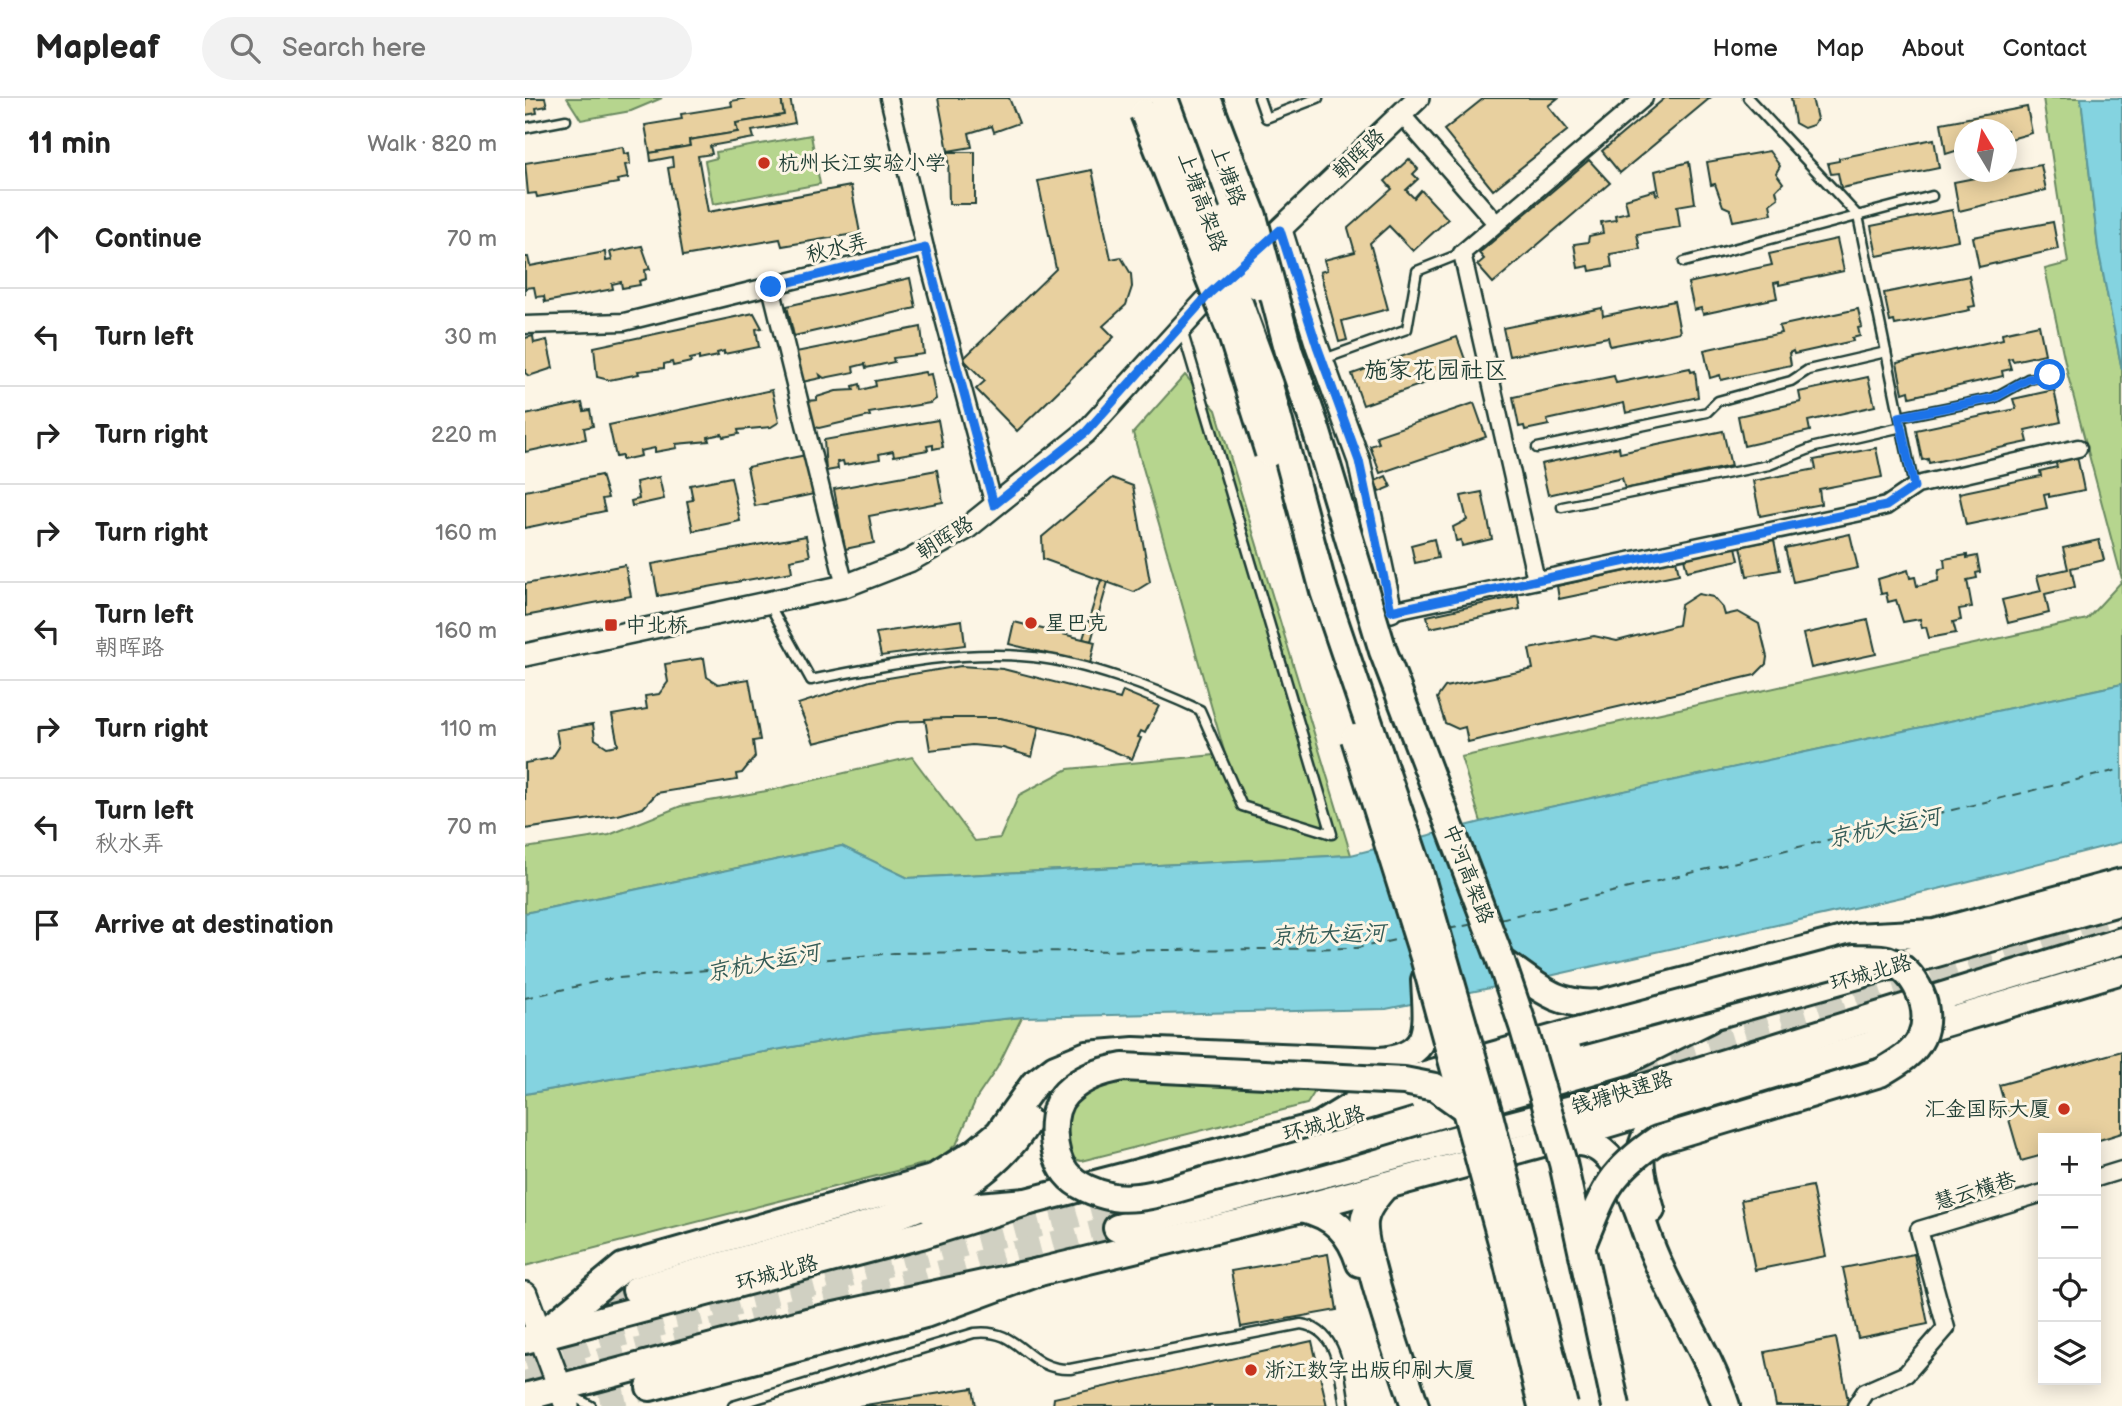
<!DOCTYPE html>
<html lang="en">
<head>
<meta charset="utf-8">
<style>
  :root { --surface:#fff; --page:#f2f2f2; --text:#222; --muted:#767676; --line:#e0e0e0 }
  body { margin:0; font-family:"Balsamiq Sans","LXGW WenKai TC",sans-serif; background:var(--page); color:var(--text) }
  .controls { position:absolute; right:21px; bottom:21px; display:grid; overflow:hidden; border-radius:0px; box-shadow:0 4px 18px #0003 }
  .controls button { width:63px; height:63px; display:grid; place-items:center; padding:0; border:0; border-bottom:2px solid var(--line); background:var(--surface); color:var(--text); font:35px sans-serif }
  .compass { position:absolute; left:1429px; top:21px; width:63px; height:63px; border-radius:50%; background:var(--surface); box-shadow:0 4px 18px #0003; rotate:350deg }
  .stop { position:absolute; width:21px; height:21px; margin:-16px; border:5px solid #1a73e8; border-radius:50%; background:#fff }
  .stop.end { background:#1a73e8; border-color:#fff; box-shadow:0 2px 7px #0008 }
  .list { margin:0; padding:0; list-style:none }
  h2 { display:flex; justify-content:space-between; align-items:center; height:91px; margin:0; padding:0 28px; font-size:30px }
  h2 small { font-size:23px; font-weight:400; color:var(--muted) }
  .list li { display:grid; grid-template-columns:46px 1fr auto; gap:21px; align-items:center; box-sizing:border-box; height:98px; padding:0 28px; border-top:2px solid var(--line) }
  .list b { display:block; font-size:26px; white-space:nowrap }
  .list p { margin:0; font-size:23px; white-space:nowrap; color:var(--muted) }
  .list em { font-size:23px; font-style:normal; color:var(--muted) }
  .icon { flex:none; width:38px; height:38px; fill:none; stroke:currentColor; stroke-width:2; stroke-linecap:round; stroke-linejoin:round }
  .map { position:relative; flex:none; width:1597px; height:1308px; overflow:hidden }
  header { display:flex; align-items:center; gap:42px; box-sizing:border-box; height:98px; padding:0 35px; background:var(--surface); border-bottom:2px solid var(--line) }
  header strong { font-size:33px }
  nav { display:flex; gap:38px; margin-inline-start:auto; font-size:24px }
  .search { width:490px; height:63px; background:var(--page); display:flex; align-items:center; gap:18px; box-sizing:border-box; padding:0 24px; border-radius:38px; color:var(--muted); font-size:26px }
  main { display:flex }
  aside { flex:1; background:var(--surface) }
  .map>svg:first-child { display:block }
</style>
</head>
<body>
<header>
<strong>Mapleaf</strong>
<div class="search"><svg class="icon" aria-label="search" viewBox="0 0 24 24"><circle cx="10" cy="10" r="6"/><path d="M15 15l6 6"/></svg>Search here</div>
<nav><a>Home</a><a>Map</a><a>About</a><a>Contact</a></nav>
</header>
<main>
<aside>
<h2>11 min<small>Walk · 820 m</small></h2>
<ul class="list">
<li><svg class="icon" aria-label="ahead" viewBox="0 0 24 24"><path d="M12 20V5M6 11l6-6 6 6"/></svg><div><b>Continue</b></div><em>70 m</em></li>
<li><svg class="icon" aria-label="left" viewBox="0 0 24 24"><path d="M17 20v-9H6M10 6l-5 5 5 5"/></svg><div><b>Turn left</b></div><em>30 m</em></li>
<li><svg class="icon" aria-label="right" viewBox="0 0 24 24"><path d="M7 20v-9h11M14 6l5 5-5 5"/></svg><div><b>Turn right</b></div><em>220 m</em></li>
<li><svg class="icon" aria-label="right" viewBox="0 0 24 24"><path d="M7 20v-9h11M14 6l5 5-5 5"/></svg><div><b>Turn right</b></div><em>160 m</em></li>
<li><svg class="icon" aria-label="left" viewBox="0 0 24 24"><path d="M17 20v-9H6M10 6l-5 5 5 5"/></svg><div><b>Turn left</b><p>朝晖路</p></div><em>160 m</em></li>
<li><svg class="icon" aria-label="right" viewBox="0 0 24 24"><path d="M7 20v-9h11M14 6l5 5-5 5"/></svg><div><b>Turn right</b></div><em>110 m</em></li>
<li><svg class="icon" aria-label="left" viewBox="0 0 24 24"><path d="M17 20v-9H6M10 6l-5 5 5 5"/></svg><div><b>Turn left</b><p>秋水弄</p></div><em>70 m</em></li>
<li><svg class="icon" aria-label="arrive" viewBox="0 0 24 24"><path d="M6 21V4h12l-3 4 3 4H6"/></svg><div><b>Arrive at destination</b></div></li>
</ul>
</aside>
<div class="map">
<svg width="1597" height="1308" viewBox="0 0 1597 1308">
  <rect width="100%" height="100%" fill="#fcf5e5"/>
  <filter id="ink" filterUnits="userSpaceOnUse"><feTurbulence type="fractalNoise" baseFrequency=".0143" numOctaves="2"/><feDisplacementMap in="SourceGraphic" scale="14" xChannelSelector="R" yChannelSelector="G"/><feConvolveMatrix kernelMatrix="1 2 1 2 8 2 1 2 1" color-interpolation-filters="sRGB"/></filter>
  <g filter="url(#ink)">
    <g fill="#b6d58e" stroke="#6a8961" stroke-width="2">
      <polygon points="42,0 137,0 106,13 56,22"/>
      <polygon points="1518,0 1556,0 1573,150 1597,272 1597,481 1543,278 1520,171 1543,165"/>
      <polygon points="286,37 295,86 188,106 180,63 192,60 191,54"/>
      <polygon points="660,277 691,312 826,757 383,780 316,748 0,815 0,750 84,737 156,708 247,692 387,659 450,743 475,740 494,697 543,671 700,656 608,335"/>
      <polygon points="1597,483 1597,586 956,724 936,659 1562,521"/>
      <polygon points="497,919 472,970 451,1001 432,1045 414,1062 0,1168 0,996 347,935"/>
      <polygon points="575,981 794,987 782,1006 556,1063 538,1058 529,1007"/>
    </g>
    <g fill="#84d3e0" stroke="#5c979b" stroke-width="2">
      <polygon points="1556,0 1597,0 1597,272 1573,150"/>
      <polygon points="1597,586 1597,744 1413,791 1020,879 861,911 497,919 347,935 0,996 0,815 317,748 383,780 826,757 960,723"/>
    </g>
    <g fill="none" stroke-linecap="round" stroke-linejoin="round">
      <g stroke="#335b56" stroke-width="2" stroke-dasharray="9 7" stroke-linecap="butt">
        <polyline points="975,821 1597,671"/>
        <polyline points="923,831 949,826"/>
        <polyline points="0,900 84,881 369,855 832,850 880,840"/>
      </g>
    </g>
    <g fill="#e8d09f" stroke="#1f3d34" stroke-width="2">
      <polygon points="0,0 20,0 22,8 11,10 12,15 0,17"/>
      <polygon points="223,0 256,0 259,17 211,25 213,34 164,42 165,48 125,55 120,27 157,21 156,16 207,8 206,3"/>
      <polygon points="256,0 265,0 270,25 227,33 229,40 185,48 187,56 173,58 183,114 326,88 335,135 257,148 255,141 158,158 143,70 148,69 147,59 126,63 125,55 165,48 164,42 213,34 211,25 259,17"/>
      <polygon points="413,0 484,0 494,25 469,34 467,28 444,35 447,49 423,53"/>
      <polygon points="959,0 1033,0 1023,8 1043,32 968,92 919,32"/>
      <polygon points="1140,0 1185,0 1095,75 1077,53"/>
      <polygon points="1266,0 1287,0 1292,21 1288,27 1279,30 1270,25"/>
      <polygon points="1502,9 1507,35 1482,42 1482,32 1440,32 1440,50 1421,56 1416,25"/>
      <polygon points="1409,41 1414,70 1316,90 1313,75 1306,76 1303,65 1314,63 1314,60"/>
      <polygon points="98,49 99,56 104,55 105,66 100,67 103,80 92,82 93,85 12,99 11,95 3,96 0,65"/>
      <polygon points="1244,53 1255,68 1251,75 1258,85 1251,92 1253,100 1245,106 1247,116 1208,123 1205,111 1198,108 1190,86 1186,87 1182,64"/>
      <polygon points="423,54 450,54 450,106 424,106"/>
      <polygon points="884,61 893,71 888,76 893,81 881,92 889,100 896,92 923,121 888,153 864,128 845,145 863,211 817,223 822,242 814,244 795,174 802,172 799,162 830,154 823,130 867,91 860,83"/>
      <polygon points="1064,62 1085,85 968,185 952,167 959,161 954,155"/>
      <polygon points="1164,64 1170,105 1152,108 1155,129 1112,136 1115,151 1085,156 1087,169 1065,173 1064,168 1053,170 1049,146 1063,144 1064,138 1078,135 1076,124 1091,122 1090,117 1103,114 1100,101 1130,92 1131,97 1134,96 1130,73"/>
      <polygon points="1516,67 1521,92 1434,113 1429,84"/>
      <polygon points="567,72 586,161 596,159 606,176 607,189 601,207 578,228 589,239 492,333 451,291 460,283 438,261 531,171 513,83"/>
      <polygon points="1427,112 1433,142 1352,158 1346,128"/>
      <polygon points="1528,124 1533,151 1454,169 1448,139"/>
      <polygon points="1312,141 1319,173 1254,187 1254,184 1249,185 1252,200 1178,216 1176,210 1169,212 1163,185 1247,167 1244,156"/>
      <polygon points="117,148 125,171 120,172 121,181 114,183 115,187 97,190 96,184 87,186 88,191 20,204 19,198 11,199 9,189 0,190 0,197 0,159 3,159 5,168 80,154 81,163 87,162 85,154"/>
      <polygon points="1444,178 1450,208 1444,209 1445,212 1370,227 1369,223 1365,224 1359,195"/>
      <polygon points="385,180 391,210 269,238 262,208"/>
      <polygon points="1149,203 1155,234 1085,248 1083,239 984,258 978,230 1077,210 1078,218"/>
      <polygon points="1333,211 1337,229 1333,230 1335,238 1327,240 1328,243 1269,256 1268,253 1264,255 1266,267 1196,282 1195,277 1185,280 1179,252 1256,235 1254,228"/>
      <polygon points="229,215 237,230 231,231 234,249 199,256 199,253 192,255 193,258 174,262 174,259 165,261 166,264 148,268 147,264 139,266 139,270 113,273 114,276 84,282 72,279 69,249"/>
      <polygon points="1514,227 1520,256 1488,263 1487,260 1483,261 1486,271 1477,273 1478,278 1385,299 1384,293 1378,295 1372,265 1478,241 1477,235"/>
      <polygon points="396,229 399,256 368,260 369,264 341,270 340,266 328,269 329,274 299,280 295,277 296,280 277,284 271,254"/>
      <polygon points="8,238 9,245 22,242 28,270 4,278 0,275 0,240"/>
      <polygon points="932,239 943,270 838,307 827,276"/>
      <polygon points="1165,270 1166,274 1170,273 1173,299 1101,315 1099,305 1022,322 1024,327 1000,332 999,328 994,329 988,299 1089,278 1091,285"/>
      <polygon points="400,274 401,277 406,276 411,301 405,305 344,315 345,318 294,330 288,328 282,303 292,302 292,299 311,293 329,292 328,288 335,286 336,292 351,288 350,283"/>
      <polygon points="1343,279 1350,308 1283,323 1285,333 1219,348 1213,318 1276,304 1274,294"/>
      <polygon points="247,292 254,324 246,329 213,332 214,336 198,339 197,336 183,339 184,343 151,346 152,350 130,354 130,350 115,353 116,358 97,362 97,358 91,359 84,327"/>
      <polygon points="1529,292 1536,324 1500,332 1503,344 1404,365 1403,361 1397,362 1391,332 1491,311 1488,301"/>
      <polygon points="57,305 59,313 65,312 68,328 59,330 61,341 0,354 0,317"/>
      <polygon points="949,305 961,339 855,375 845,348 854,345 851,338"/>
      <polygon points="413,322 418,349 408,351 408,347 402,348 403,352 369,358 368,353 354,356 355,361 319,367 318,363 312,364 313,371 301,373 299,342"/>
      <polygon points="1198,333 1206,368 1100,391 1097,380 1023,397 1016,366 1094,349 1095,355"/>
      <polygon points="1351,350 1357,379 1294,391 1296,406 1235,418 1228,383 1291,371 1289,362"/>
      <polygon points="281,357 289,396 230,408 222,369"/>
      <polygon points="1552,358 1559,392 1524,399 1524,396 1519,397 1522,410 1441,427 1434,395 1516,378 1515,373 1532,369 1530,363"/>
      <polygon points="412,372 418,404 344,418 349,445 320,451 309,391"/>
      <polygon points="76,377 83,400 77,401 80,413 0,430 0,393"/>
      <polygon points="861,378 866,389 854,394 850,383"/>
      <polygon points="134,379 139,401 107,408 106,403 114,401 111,384"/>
      <polygon points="206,379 215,423 168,433 162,403 168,402 165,387"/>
      <polygon points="587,380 608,388 625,484 609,494 518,461 517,439"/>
      <polygon points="957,394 967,441 937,448 936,442 931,443 928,429 942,422 936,398"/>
      <polygon points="1325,436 1333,470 1268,484 1260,450"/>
      <polygon points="281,438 285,458 265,462 267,474 133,498 127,466"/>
      <polygon points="909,441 913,460 890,465 886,447"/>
      <polygon points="1249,442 1255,472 1222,478 1216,448"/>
      <polygon points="1574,442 1579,462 1546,470 1550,489 1520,496 1524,515 1483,525 1477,502 1516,493 1512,478 1543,471 1538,450"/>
      <polygon points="1211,449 1214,462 1162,473 1159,460"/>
      <polygon points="1442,457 1442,460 1452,458 1455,474 1451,475 1452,480 1442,482 1447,509 1434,511 1436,522 1428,524 1431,535 1404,540 1401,529 1397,530 1395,521 1378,524 1371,502 1363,504 1361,495 1356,496 1353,481 1383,472 1385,480 1390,479 1392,488 1413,483 1414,471 1420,470 1419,461"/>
      <polygon points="1151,462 1154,476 1034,501 1032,488"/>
      <polygon points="100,467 106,498 0,518 0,486"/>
      <polygon points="576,482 583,484 566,543 558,541"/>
      <polygon points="1173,496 1188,499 1198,510 1200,517 1213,514 1234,526 1242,559 1241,566 1230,577 943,644 940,629 933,631 920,625 912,600 920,589 1008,571 1004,551 1069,538 1092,543 1153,527 1156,507"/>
      <polygon points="993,498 995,511 905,530 902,518"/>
      <polygon points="437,522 440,547 356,558 351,535"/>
      <polygon points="1343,522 1351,556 1286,570 1278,536"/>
      <polygon points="489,524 570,544 565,566 484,546"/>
      <polygon points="179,560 182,579 193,586 224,581 235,642 228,643 230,659 217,675 211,676 212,682 132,695 118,710 93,717 0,731 0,665 27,660 34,649 31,632 68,626 70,641 82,649 93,647 87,617 122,611 120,598 134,596 143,584 140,566"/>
      <polygon points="436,568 478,571 595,601 598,593 634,608 620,635 616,633 613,639 616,640 607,661 549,637 475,620 372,624 289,645 273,606 345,583"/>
      <polygon points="421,620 475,620 514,629 507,659 478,650 447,647 405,652 400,621"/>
      <polygon points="1597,953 1597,1035 1571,1043 1518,1040 1518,1057 1496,1063 1474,987"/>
      <polygon points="1287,1088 1301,1158 1230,1172 1216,1102"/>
      <polygon points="803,1156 812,1212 716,1229 706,1173"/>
      <polygon points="1389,1156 1403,1226 1333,1240 1318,1170"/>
      <polygon points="1311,1240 1324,1308 1251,1308 1240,1254"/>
      <polygon points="787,1243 802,1308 528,1308 529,1300"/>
      <polygon points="448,1290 451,1308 334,1308"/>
    </g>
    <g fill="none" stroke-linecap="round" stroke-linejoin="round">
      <g stroke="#d0d0c2" stroke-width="26" stroke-dasharray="26 13" stroke-linecap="butt">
        <polyline points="1107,968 1597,818"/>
        <polyline points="43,1215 111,1192"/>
        <polyline points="0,1264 79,1240 610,1101"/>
        <polyline points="0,1286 90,1259 592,1130"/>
        <polyline points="36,1308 125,1289"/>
      </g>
      <defs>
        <g id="service">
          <polyline points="734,0 741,20 793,0"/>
          <polyline points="1223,0 1333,118 1389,389"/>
          <polyline points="0,30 41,22"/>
          <polyline points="1159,164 1407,98"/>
          <polyline points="799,261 882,231 892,173 937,155"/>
          <polyline points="1375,319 1469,300 1503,281 1525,277"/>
          <polyline points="1012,350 1182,314 1193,303 1266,283 1283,272 1361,254"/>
          <polyline points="1037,409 1244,367 1290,349 1377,329"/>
          <path d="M244 506 286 582C358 568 434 551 508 559 562 565 626 589 675 612L717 708 807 736 657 232"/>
          <polyline points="42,1295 66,1308"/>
          <path d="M208 1308 449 1235C497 1229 499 1272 545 1271L776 1226C815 1232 814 1277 820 1308"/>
        </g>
        <g id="minor">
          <polyline points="876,16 971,125"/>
          <polyline points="400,150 469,407"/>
          <polyline points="246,189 320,488"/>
          <polyline points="0,227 99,224 400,150 364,0"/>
          <polyline points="1011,482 937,155 1119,0"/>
          <polyline points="866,513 1336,414 1361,408 1392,387 1553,350"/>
          <polyline points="1571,1080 1597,1072"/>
          <polyline points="1331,1308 1340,1294 1381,1276 1421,1230 1394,1132 1518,1095"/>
        </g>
        <g id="tertiary">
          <polyline points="756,132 792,248 834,363 866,513"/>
          <polyline points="727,158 893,0"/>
          <polyline points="0,557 320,488 384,463 442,430 561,334 698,184"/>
        </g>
        <polyline id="secondary" points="0,1196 42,1308"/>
        <g id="primary">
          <polyline points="0,1242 396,1137 501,1104 794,1028 1597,803"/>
          <polyline points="0,1299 282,1224 514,1174 777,1110 1021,1044 1597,872"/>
        </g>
        <g id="trunk">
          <polyline points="658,0 703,120"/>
          <polyline points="682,0 701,50"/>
          <path d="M976 863C1012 887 1030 909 1076 905L1329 839 1410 835 1597 784"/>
          <polyline points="1348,946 1416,914"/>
          <polyline points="892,1023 1100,963 1184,921"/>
          <polyline points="794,1028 858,989 1051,934"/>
          <path d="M1021 1044C1040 1044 1061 1040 1077 1053 1107 1077 1115 1124 1130 1158 1151 1209 1183 1254 1201 1308"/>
          <path d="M861 1087C853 1096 843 1107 840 1119 832 1144 880 1276 890 1308"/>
          <path d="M777 1110C809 1118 825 1134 835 1165"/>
          <polyline points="406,1112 501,1104"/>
          <path d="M1126 1112C1112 1063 1108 1051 1139 1009"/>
          <polyline points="592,1130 1066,1006 1597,843"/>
          <path d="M111 1192C164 1177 217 1162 270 1147 355 1123 454 1104 503 1023"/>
          <path d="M15 1238 98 1169 407 1081 451 1054 474 1035 509 986 530 970 562 957 609 953 855 963C910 958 902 926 900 882"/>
          <polyline points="125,1289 400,1216 514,1174"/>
        </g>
      </defs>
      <use href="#service" stroke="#1f3d34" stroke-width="13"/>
      <use href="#minor" stroke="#1f3d34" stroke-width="21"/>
      <use href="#tertiary" stroke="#1f3d34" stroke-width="26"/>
      <use href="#secondary" stroke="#1f3d34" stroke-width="28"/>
      <use href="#primary" stroke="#1f3d34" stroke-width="32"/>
      <use href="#trunk" stroke="#1f3d34" stroke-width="32"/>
      <use href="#service" stroke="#fcf5e5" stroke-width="8"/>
      <use href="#minor" stroke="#fcf5e5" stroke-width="16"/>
      <use href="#tertiary" stroke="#fcf5e5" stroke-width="21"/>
      <use href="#secondary" stroke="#fcf5e5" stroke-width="23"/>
      <use href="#primary" stroke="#fcf5e5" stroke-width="26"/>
      <use href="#trunk" stroke="#fcf5e5" stroke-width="26"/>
      <defs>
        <g id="trunk-bridge">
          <polyline points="639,0 744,287 799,493 894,773 964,1017 1039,1308"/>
          <polyline points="619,15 706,234 744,355"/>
          <polyline points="701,50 728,118 764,254 790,328 858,553 976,863 998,928 1038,1065 1091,1308"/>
          <polyline points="703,120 734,188"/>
          <polyline points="830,640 899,859 982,1162 1017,1308"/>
          <path d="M1051 934 1329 860C1339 861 1353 859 1362 862 1391 872 1409 911 1396 940 1388 957 1370 966 1355 975L1132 1042C1083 1076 1079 1093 1057 1147"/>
          <path d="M892 1023C823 1044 753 1064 682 1082 653 1090 618 1103 588 1099 572 1096 551 1088 541 1075 526 1056 523 1013 541 995 557 979 577 973 598 969L879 983 910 989 938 1009"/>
        </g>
      </defs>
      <use href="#trunk-bridge" stroke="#1f3d34" stroke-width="32" stroke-linecap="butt"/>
      <use href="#trunk-bridge" stroke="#fcf5e5" stroke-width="26"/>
    </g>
  </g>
  <g fill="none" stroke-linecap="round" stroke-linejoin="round" filter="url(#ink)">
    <polyline stroke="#1a73e8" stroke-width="9" points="246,189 400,150 469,407 561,334 685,195 755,132 792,248 834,363 866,513 1361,408 1389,389 1374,319 1469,300 1503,281 1525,277"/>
  </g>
  <g fill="#c8321e" stroke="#fcf5e5" stroke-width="2.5">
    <circle cx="239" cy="65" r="7"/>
    <circle cx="506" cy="525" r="7"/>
    <rect x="79" y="520" width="14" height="14" rx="3.5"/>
    <circle cx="1539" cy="1011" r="7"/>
    <circle cx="726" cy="1272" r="7"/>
  </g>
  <g text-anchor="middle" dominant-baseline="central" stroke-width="6" stroke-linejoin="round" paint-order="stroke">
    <g font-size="21" fill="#1f3d34" stroke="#fcf5e5">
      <text transform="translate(834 56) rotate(-44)">朝晖路</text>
      <text transform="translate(703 78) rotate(70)">上塘路</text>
      <text transform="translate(677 104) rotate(70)">上塘高架路</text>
      <text transform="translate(312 150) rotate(-14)">秋水弄</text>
      <text transform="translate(420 440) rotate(-32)">朝晖路</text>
      <text transform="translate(943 776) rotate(69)">中河高架路</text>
      <text transform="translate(1346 875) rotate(-16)">环城北路</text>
      <text transform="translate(1097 995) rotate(-17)">钱塘快速路</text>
      <text transform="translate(799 1026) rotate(-15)">环城北路</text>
      <text transform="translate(1450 1093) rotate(-17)">慧云横巷</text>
      <text transform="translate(252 1175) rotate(-15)">环城北路</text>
    </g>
    <g font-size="21" fill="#1f3d34" stroke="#fcf5e5" text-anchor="start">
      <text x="253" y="65">杭州长江实验小学</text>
      <text x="520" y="525">星巴克</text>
      <text x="100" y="527">中北桥</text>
      <text x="1525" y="1011" text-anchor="end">汇金国际大厦</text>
      <text x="740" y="1272">浙江数字出版印刷大厦</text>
    </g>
    <g font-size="23" font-style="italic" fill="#335b56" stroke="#fcf5e5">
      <text transform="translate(1359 730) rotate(-12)">京杭大运河</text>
      <text transform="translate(803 837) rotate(-2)">京杭大运河</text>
      <text transform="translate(238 865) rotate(-11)">京杭大运河</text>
    </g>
    <g font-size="24" fill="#1f3d34" stroke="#fcf5e5">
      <text x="911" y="272">施家花园社区</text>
    </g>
  </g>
</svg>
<div class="controls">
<button>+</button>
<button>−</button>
<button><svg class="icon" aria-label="locate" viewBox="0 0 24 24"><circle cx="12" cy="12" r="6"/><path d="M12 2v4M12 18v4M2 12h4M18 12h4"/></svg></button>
<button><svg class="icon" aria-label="layers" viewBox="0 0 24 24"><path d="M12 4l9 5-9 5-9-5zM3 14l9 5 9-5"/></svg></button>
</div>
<svg class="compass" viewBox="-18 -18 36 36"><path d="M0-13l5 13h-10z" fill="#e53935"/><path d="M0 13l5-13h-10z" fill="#767676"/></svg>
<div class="stop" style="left:1525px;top:277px"></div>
<div class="stop end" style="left:246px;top:189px"></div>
</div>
</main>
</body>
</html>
